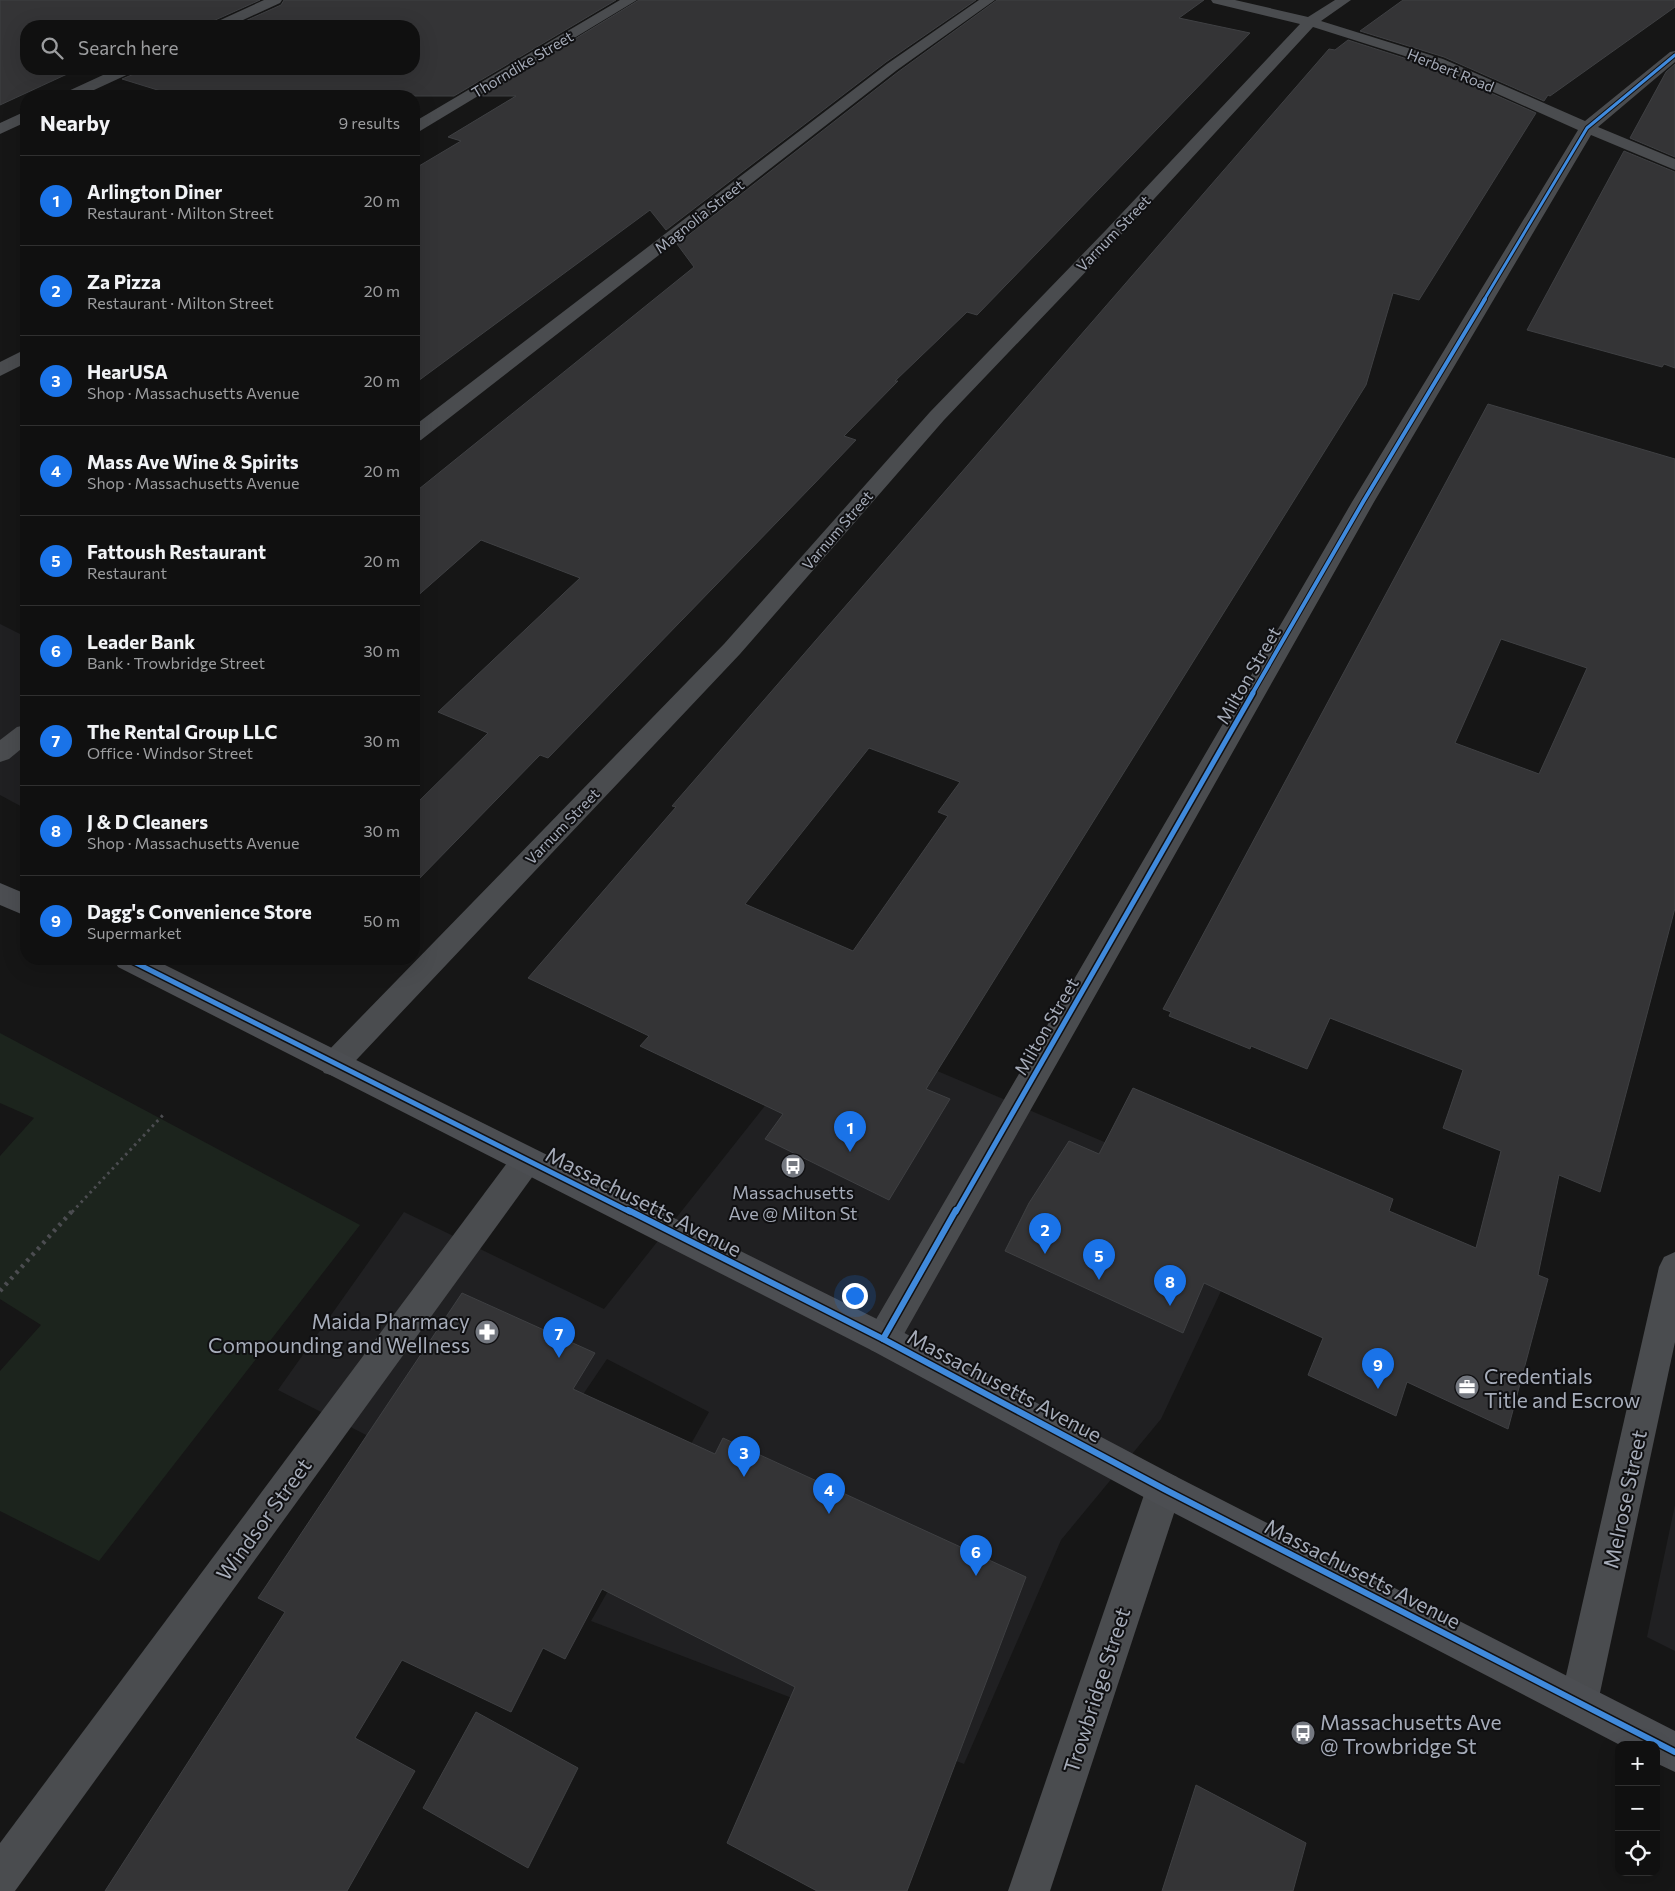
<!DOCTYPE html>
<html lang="en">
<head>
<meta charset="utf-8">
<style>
  :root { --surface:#101010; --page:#191919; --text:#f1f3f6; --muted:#9c9d9f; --line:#303030; --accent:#1a73e8 }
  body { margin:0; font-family:Commissioner,sans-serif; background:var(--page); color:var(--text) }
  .controls { position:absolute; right:15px; bottom:15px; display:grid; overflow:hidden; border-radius:10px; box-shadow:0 5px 20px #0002 }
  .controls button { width:45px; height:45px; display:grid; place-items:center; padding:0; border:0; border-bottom:1px solid var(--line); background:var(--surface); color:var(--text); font:25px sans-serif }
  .you { position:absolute; left:854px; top:1295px; width:18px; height:18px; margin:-12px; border:4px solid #fff; border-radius:50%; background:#1a73e8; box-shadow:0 0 0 8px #1a73e833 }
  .badge { display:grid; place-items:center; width:32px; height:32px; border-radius:50%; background:var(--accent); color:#fff; font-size:16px; font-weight:700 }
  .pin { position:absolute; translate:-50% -41px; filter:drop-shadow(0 1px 2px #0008) }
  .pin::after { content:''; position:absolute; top:26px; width:18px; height:15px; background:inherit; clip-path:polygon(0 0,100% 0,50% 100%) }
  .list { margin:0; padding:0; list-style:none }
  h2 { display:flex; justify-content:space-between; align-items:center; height:65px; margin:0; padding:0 20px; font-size:21px }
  h2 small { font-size:16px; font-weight:400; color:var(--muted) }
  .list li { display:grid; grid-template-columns:32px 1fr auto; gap:15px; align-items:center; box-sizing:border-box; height:90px; padding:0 20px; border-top:1px solid var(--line) }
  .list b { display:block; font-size:19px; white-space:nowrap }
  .list p { margin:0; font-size:16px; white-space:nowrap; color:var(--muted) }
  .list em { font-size:16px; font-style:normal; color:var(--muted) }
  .icon { flex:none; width:28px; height:28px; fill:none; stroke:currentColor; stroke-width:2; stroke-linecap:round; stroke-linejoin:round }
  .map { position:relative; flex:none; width:1675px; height:1891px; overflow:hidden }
  .search { position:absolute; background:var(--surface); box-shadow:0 5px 20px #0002; left:20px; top:20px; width:400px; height:55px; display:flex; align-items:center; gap:12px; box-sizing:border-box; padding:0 18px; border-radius:20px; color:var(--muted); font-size:19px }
  .panel { position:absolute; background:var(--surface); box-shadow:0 5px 20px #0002; left:20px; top:90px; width:400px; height:875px; border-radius:20px }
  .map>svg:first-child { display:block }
</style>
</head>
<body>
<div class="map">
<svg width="1675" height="1891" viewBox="0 0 1675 1891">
  <rect width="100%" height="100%" fill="#161616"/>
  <g fill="#202022">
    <polygon points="0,624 26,637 26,809 0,795"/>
    <polygon points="829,1025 1260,1208 1161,1419 1061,1540 964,1764 591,1621 709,1412 607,1359 507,1507 278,1390 404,1212 604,1309"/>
    <polygon points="1675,1505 1675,1651 1647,1637"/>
  </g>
  <polygon fill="#1c241d" points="0,1033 360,1225 99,1561 0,1511 0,1371 41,1325 0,1299 0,1156 34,1118 0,1103"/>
  <g fill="#343436" stroke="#3f4043" fill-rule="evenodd">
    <polygon points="0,0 260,0 213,21 210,26 26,26 26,69 78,69 0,105"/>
    <polygon points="284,0 616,0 454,96 177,96 122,79 134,74 137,69 414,69 414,26 234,26 281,5"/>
    <polygon points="639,0 976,0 886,62 666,230 650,210 414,384 414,169 461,141 448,137 516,96 481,96"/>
    <polygon points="997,0 1204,0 1179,18 1250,33 977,315 967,312 895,381 898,381 844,436 856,440 813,485 548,758 540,755 414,884 414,806 488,733 438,712 580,578 481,540 414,599 414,493 694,267 677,244 898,72"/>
    <polygon points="1403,0 1675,0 1675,7 1550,96 1548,95 1544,101 1444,57 1360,31"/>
    <path d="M1348 40 1432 67 1536 113 1419 300 1393 293 1366 385 926 1089 950 1099 889 1200 765 1139 783 1114 640 1046 649 1036 528 978 676 807 672 806 1329 49 1335 50ZM869 748 960 782 938 812 948 816 853 951 745 904Z"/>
    <polygon points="1675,64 1675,157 1630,138 1666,72"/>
    <polygon points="1624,151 1675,172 1675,368 1664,364 1662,367 1527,330"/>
    <path d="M1488 404 1675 459V908L1600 1192 1559 1175 1538 1275 1548 1279 1508 1429 1407 1382 1396 1416 1308 1375 1323 1338 1204 1283 1183 1333 1005 1251 1029 1203 1069 1141 1099 1154 1133 1088 1393 1199 1389 1211 1476 1248 1501 1151 1443 1128 1463 1070 1330 1018 1307 1069 1251 1046 1250 1049 1169 1016 1171 1012 1163 1009ZM1501 639 1587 668 1539 774 1455 743Z"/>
    <polygon points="462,1293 595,1353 573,1389 715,1454 723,1438 1026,1577 907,1891 817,1891 727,1843 795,1687 602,1589 565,1659 543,1648 511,1712 402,1660 355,1738 415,1771 347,1891 105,1891 285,1612 258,1598"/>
    <polygon points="476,1712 578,1768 528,1868 423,1808"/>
    <polygon points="1196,1785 1306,1843 1293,1891 1162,1891"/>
  </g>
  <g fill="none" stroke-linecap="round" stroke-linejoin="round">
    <polyline stroke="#4c4d51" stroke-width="3" stroke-dasharray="2.5 4" stroke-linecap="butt" points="72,1212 163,1115"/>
    <polyline stroke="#4c4d51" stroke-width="4.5" stroke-dasharray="3 5" stroke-linecap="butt" points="0,1291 73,1210"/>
    <g fill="#4a4c4f" fill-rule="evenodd">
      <polygon points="264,0 282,0 280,3 230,26 212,26 214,23"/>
      <polygon points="620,0 637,0 420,131 414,133 414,122"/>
      <polygon points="979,0 995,0 897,70 421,440 414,442 414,426 887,64"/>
      <polygon points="1211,0 1235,0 1308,17 1335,0 1351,0 1321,21 1443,59 1585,121 1670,52 1675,51 1675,62 1598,127 1675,159 1675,170 1591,135 1374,502 895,1350 883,1355 871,1350 866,1339 871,1328 1352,502 1578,130 1433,65 1313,27 1118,238 944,420 740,654 344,1073 334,1076 324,1073 319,1064 324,1055 724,644 930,412 1106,230 1300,24 1213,3"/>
      <polygon points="116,69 135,69 133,72 81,96 61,96 64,93"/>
      <polygon points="26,111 26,122 0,134 0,123"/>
      <polygon points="26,349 26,363 0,376 0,362"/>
      <polygon points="26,725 26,745 9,759 0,762 0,740 17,727"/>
      <polygon points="527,1147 538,1151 542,1160 538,1169 15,1891 0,1891 0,1843 516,1151"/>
      <polygon points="1675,1252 1675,1342 1598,1702 1593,1716 1579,1721 1565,1716 1560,1702 1659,1267 1664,1257"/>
      <polygon points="1164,1471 1177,1477 1182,1489 1050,1891 1008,1891 1146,1489 1151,1477"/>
    </g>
    <g fill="#4c4e52" fill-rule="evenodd">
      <polygon points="0,883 26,894 26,916 0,905"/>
      <polygon points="114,959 153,959 895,1328 1177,1477 1675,1731 1675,1772 1656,1763 1656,1745 1620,1745 1151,1501 871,1350 118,967"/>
    </g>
    <defs>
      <polyline id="cycleway-far3" points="1484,300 1587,128 1675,55"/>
      <polyline id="cycleway-far2" points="1252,694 1363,502 1485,299"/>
      <g id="cycleway-far1">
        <polyline points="128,959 630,1212"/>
        <polyline points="956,1212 1253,693"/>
      </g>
      <g id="cycleway">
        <polyline points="628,1210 883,1339 1164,1489 1675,1752"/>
        <polyline points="883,1339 956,1210"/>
      </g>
    </defs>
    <use href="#cycleway-far3" stroke="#101012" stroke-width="5"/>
    <use href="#cycleway-far2" stroke="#101012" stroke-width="6"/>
    <use href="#cycleway-far1" stroke="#101012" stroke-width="8"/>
    <use href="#cycleway" stroke="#101012" stroke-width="9"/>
    <use href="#cycleway-far3" stroke="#408adc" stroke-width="3"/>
    <use href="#cycleway-far2" stroke="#408adc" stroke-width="4"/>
    <use href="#cycleway-far1" stroke="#408adc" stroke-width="5"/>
    <use href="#cycleway" stroke="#408adc" stroke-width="6"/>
  </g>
  <defs>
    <symbol id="bus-disc" viewBox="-11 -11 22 22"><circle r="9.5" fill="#747880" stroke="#101012"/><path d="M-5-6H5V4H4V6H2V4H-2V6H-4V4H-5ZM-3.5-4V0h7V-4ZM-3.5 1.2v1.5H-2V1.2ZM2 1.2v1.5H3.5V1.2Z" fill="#fff"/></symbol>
    <symbol id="pharmacy-disc" viewBox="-11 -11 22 22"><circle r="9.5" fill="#747880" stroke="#101012"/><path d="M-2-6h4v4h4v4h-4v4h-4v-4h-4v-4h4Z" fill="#fff"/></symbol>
    <symbol id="office-disc" viewBox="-11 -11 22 22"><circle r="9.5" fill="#747880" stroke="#101012"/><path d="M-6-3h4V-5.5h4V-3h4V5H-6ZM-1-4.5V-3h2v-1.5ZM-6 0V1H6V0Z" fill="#fff"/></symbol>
  </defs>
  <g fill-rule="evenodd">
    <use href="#bus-disc" x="779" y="1152" width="28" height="28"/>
    <use href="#pharmacy-disc" x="473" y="1318" width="28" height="28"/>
    <use href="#office-disc" x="1453" y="1373" width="28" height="28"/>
    <use href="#bus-disc" x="1289" y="1719" width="28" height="28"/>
  </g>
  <g text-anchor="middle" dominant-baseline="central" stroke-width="4" stroke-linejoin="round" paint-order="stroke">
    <g font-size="15" fill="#a6acb9" stroke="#101012">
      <text transform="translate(522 64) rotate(-31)">Thorndike Street</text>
      <text transform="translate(1451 70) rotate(22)">Herbert Road</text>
      <text transform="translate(699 216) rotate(-38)">Magnolia Street</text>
      <text transform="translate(1113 233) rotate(-46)">Varnum Street</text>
      <text transform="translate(837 530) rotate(-49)">Varnum Street</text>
      <text transform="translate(562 826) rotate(-46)">Varnum Street</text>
    </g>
    <g font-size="18" fill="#a6acb9" stroke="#101012">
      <text transform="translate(1248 675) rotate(-60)">Milton Street</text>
      <text transform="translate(1046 1026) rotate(-60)">Milton Street</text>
    </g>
    <g font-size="18" fill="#a6acb9" stroke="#101012">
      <text x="793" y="1192">Massachusetts<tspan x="793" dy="21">Ave @ Milton St</tspan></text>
    </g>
    <g font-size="21" fill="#a6acb9" stroke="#101012">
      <text transform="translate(644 1201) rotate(27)">Massachusetts Avenue</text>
      <text transform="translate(1005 1385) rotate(28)">Massachusetts Avenue</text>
      <text transform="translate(1624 1499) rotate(-78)">Melrose Street</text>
      <text transform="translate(263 1519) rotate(-54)">Windsor Street</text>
      <text transform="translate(1363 1573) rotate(27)">Massachusetts Avenue</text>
      <text transform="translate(1096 1690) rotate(-72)">Trowbridge Street</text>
    </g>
    <g font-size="21" fill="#a6acb9" stroke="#101012" text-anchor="start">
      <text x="470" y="1320" text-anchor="end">Maida Pharmacy<tspan x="470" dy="24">Compounding and Wellness</tspan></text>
      <text x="1484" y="1375">Credentials<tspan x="1484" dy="24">Title and Escrow</tspan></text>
      <text x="1320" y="1721">Massachusetts Ave<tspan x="1320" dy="24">@ Trowbridge St</tspan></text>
    </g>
  </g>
</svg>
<div class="controls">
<button>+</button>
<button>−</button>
<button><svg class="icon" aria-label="locate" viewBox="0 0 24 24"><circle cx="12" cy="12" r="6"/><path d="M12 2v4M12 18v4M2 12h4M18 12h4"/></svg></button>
</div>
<div class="you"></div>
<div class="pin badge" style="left:850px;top:1152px">1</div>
<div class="pin badge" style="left:1045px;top:1254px">2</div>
<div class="pin badge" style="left:744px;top:1477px">3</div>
<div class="pin badge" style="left:829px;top:1514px">4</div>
<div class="pin badge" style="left:1099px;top:1280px">5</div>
<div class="pin badge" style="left:976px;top:1576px">6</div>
<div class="pin badge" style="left:559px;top:1358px">7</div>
<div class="pin badge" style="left:1170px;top:1306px">8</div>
<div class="pin badge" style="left:1378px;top:1389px">9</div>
<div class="search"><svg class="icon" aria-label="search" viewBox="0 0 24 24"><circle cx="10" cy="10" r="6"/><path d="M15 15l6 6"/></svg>Search here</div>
<section class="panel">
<h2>Nearby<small>9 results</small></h2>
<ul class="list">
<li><span class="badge">1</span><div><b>Arlington Diner</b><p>Restaurant · Milton Street</p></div><em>20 m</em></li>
<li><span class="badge">2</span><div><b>Za Pizza</b><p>Restaurant · Milton Street</p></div><em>20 m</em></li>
<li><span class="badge">3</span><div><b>HearUSA</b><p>Shop · Massachusetts Avenue</p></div><em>20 m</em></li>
<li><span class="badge">4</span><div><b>Mass Ave Wine &amp; Spirits</b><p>Shop · Massachusetts Avenue</p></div><em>20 m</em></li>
<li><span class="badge">5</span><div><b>Fattoush Restaurant</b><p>Restaurant</p></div><em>20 m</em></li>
<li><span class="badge">6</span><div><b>Leader Bank</b><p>Bank · Trowbridge Street</p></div><em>30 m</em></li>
<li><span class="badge">7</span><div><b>The Rental Group LLC</b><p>Office · Windsor Street</p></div><em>30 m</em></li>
<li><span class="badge">8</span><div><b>J &amp; D Cleaners</b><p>Shop · Massachusetts Avenue</p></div><em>30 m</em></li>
<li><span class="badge">9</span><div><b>Dagg's Convenience Store</b><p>Supermarket</p></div><em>50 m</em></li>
</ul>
</section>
</div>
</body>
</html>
